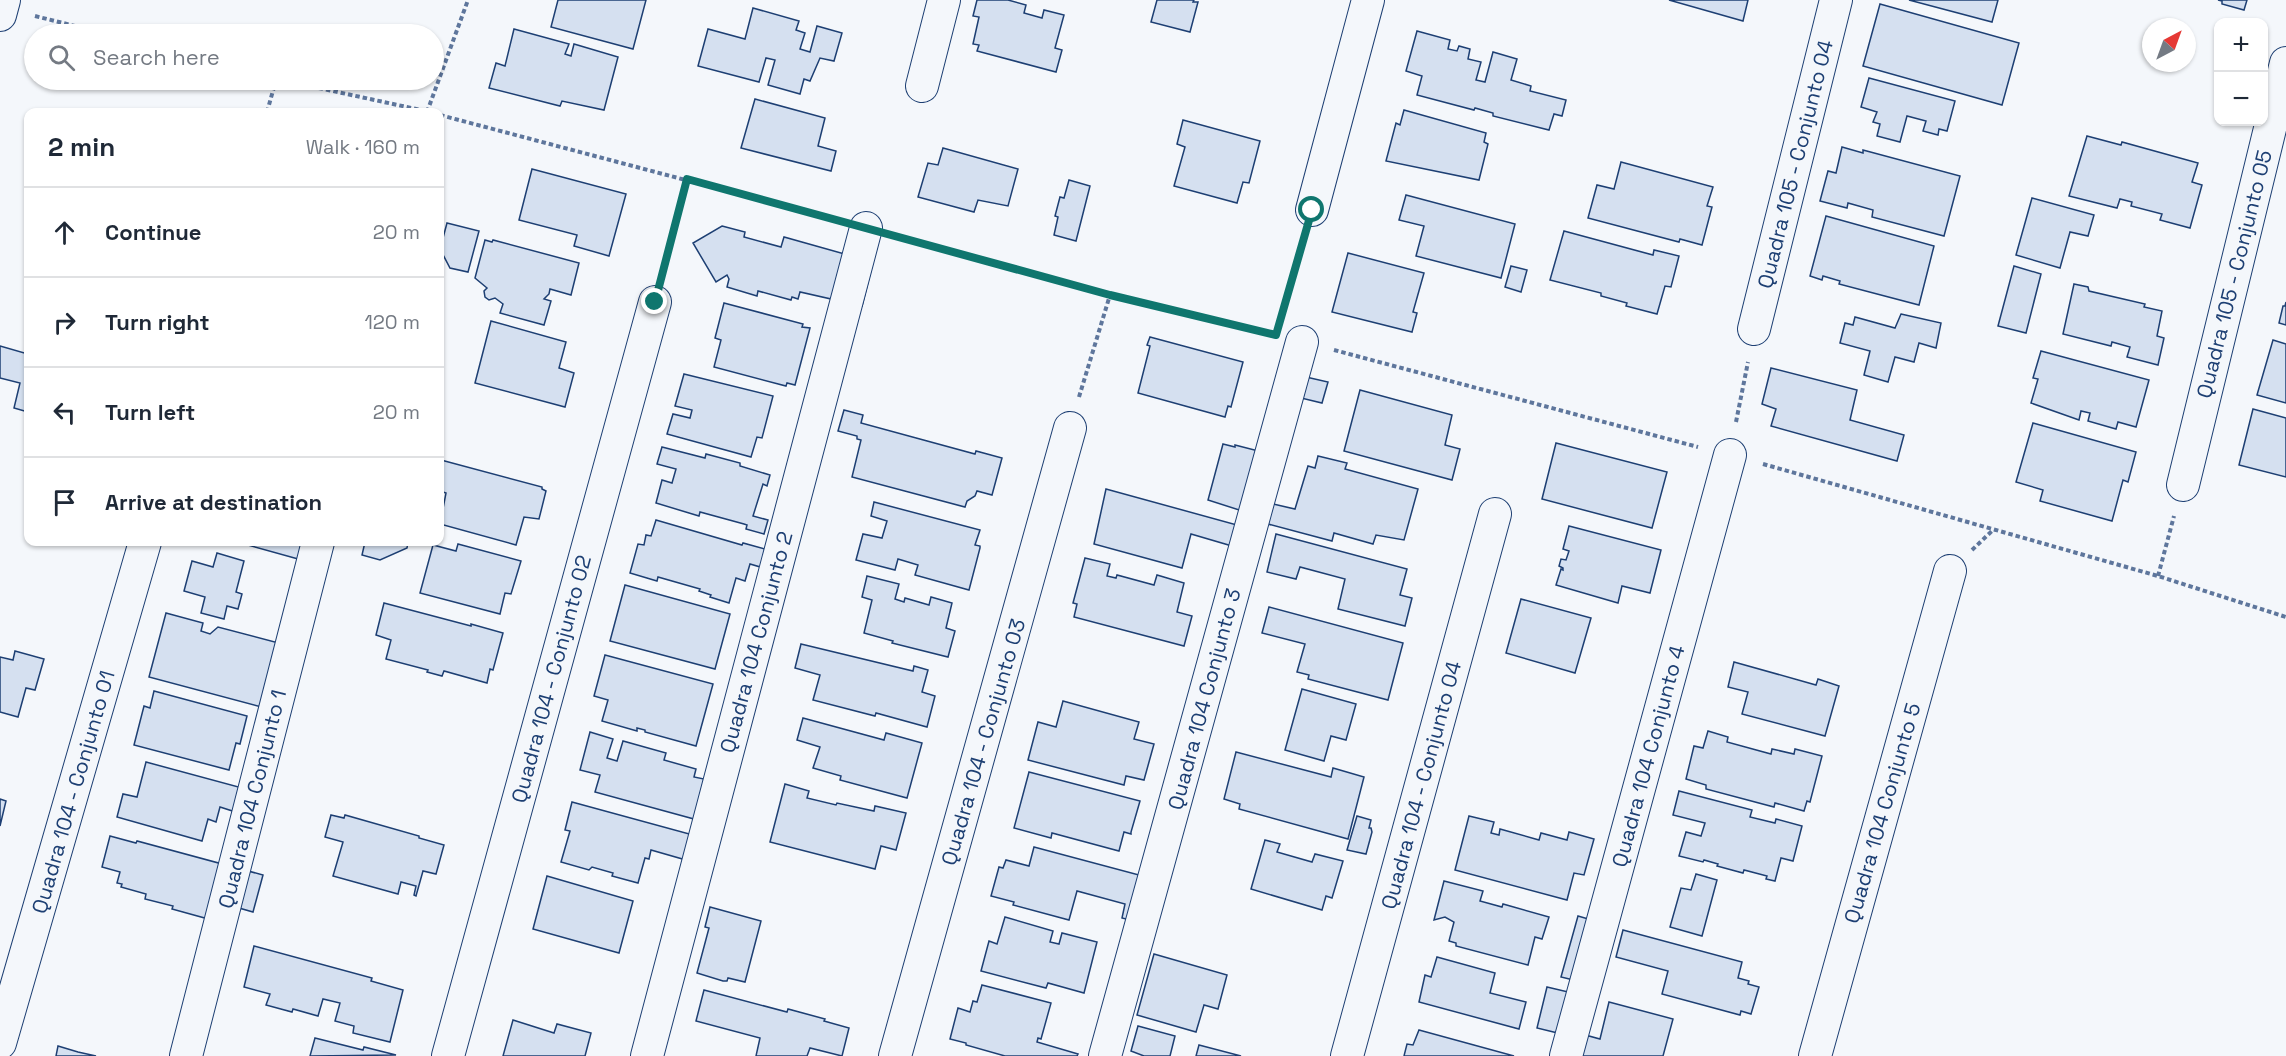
<!DOCTYPE html>
<html lang="en">
<head>
<meta charset="utf-8">
<style>
  :root { --surface:#fff; --page:#f2f2f3; --text:#1f2937; --muted:#747a83; --line:#e0e1e3 }
  body { margin:0; font-family:"Space Grotesk",sans-serif; background:var(--page); color:var(--text) }
  .controls { position:absolute; right:18px; top:18px; display:grid; overflow:hidden; border-radius:12px; box-shadow:0 2px 4px #0004 }
  .controls button { width:54px; height:54px; display:grid; place-items:center; padding:0; border:0; border-bottom:2px solid var(--line); background:var(--surface); color:var(--text); font:30px sans-serif }
  .compass { position:absolute; left:2142px; top:18px; width:54px; height:54px; border-radius:50%; background:var(--surface); box-shadow:0 2px 4px #0004; rotate:41deg }
  .stop { position:absolute; width:18px; height:18px; margin:-14px; border:4px solid #0f766e; border-radius:50%; background:#fff }
  .stop.end { background:#0f766e; border-color:#fff; box-shadow:0 2px 6px #0008 }
  .list { margin:0; padding:0; list-style:none }
  h2 { display:flex; justify-content:space-between; align-items:center; height:78px; margin:0; padding:0 24px; font-size:26px }
  h2 small { font-size:20px; font-weight:400; color:var(--muted) }
  .list li { display:grid; grid-template-columns:39px 1fr auto; gap:18px; align-items:center; box-sizing:border-box; height:90px; padding:0 24px; border-top:2px solid var(--line) }
  .list b { display:block; font-size:22px; white-space:nowrap }
  .list em { font-size:20px; font-style:normal; color:var(--muted) }
  .icon { flex:none; width:33px; height:33px; fill:none; stroke:currentColor; stroke-width:2; stroke-linecap:round; stroke-linejoin:round }
  .map { position:relative; flex:none; width:2286px; height:1056px; overflow:hidden }
  .search { position:absolute; background:var(--surface); box-shadow:0 2px 4px #0004; left:24px; top:24px; width:420px; height:66px; display:flex; align-items:center; gap:15px; box-sizing:border-box; padding:0 21px; border-radius:33px; color:var(--muted); font-size:22px }
  .panel { position:absolute; background:var(--surface); box-shadow:0 2px 4px #0004; left:24px; top:108px; width:420px; height:438px; border-radius:12px }
  .map>svg:first-child { display:block }
</style>
</head>
<body>
<div class="map">
<svg width="2286" height="1056" viewBox="0 0 2286 1056">
  <rect width="100%" height="100%" fill="#f4f7fb"/>
  <g fill="#d5e0f0" stroke="#1d3f73" stroke-width="1.5">
    <polygon points="558,0 646,0 633,49 551,27"/>
    <polygon points="977,0 1008,0 1026,5 1024,13 1042,18 1044,10 1064,15 1055,48 1062,50 1056,72 977,51 979,45 973,44 979,17 973,16"/>
    <polygon points="1157,0 1194,0 1193,2 1198,2 1190,32 1151,22"/>
    <polygon points="1669,0 1748,0 1743,21"/>
    <polygon points="1909,0 1998,0 1992,22"/>
    <polygon points="2218,0 2247,0 2244,10 2222,4 2222,1"/>
    <polygon points="1880,4 2019,43 2002,105 1863,66"/>
    <polygon points="753,8 799,21 796,30 805,33 800,49 810,52 817,26 842,33 834,61 820,58 810,81 804,79 800,94 768,85 775,60 766,58 759,82 698,66 708,29 745,39"/>
    <polygon points="514,29 569,44 565,54 571,56 574,44 618,57 604,110 562,101 560,106 489,88 496,63 505,66"/>
    <polygon points="1417,31 1450,40 1448,49 1457,51 1459,46 1470,49 1468,59 1481,62 1476,80 1485,82 1493,52 1517,59 1511,80 1531,86 1530,91 1566,100 1562,116 1554,114 1549,130 1493,116 1493,113 1475,108 1474,110 1417,95 1422,76 1406,71"/>
    <polygon points="1869,78 1955,101 1947,131 1939,129 1938,135 1923,131 1926,121 1907,116 1900,142 1877,136 1880,124 1873,122 1877,112 1861,107"/>
    <polygon points="755,99 825,118 818,146 836,151 831,171 741,148"/>
    <polygon points="1404,110 1486,133 1484,142 1488,144 1479,180 1386,161 1396,123 1400,125"/>
    <polygon points="1183,120 1260,141 1249,183 1243,182 1237,203 1174,186 1185,147 1177,144"/>
    <polygon points="2087,136 2121,145 2122,142 2198,163 2192,182 2202,185 2190,228 2160,220 2162,214 2131,206 2132,202 2120,199 2117,208 2069,196"/>
    <polygon points="1842,147 1863,153 1863,150 1960,176 1944,236 1872,217 1873,210 1848,203 1847,208 1820,201 1828,171 1836,173"/>
    <polygon points="943,148 1018,169 1008,206 978,200 974,212 918,197 928,163 938,165"/>
    <polygon points="1621,162 1713,187 1707,206 1712,207 1702,245 1680,239 1679,242 1588,218 1597,185 1614,189"/>
    <polygon points="532,169 626,194 609,256 574,246 577,235 519,220"/>
    <polygon points="1069,180 1090,186 1076,241 1054,235 1058,217 1055,216 1060,197 1064,198"/>
    <polygon points="1406,195 1515,224 1501,278 1416,256 1424,226 1399,220"/>
    <polygon points="2032,198 2094,215 2088,236 2070,232 2060,268 2016,255"/>
    <polygon points="1826,216 1934,246 1919,305 1839,284 1840,281 1823,276 1822,280 1810,276"/>
    <polygon points="447,223 479,231 468,272 450,268 440,249"/>
    <polygon points="722,226 745,232 744,237 781,247 784,237 873,262 862,306 800,292 798,299 792,297 791,300 758,291 757,296 727,287 729,279 727,275 716,282 693,243"/>
    <polygon points="1564,231 1653,255 1654,250 1679,256 1671,287 1665,286 1657,314 1626,306 1627,303 1601,296 1601,293 1550,280"/>
    <polygon points="485,240 492,242 493,240 579,263 571,295 550,289 549,294 544,299 551,301 544,325 500,313 503,304 495,298 489,300 485,297 484,291 487,288 475,278"/>
    <polygon points="1348,253 1424,273 1413,312 1417,313 1412,332 1332,312"/>
    <polygon points="1511,266 1527,270 1521,292 1505,287"/>
    <polygon points="2014,266 2041,274 2026,333 1998,326"/>
    <polygon points="2074,284 2088,287 2089,291 2145,304 2144,307 2162,311 2157,336 2164,338 2158,365 2127,357 2130,347 2112,342 2111,346 2063,334"/>
    <polygon points="2286,302 2286,325 2279,323 2283,306 2285,306"/>
    <polygon points="724,303 803,324 802,327 810,328 795,385 787,383 786,386 714,367 721,340 715,338"/>
    <polygon points="1901,314 1941,323 1936,348 1919,343 1914,362 1895,357 1888,382 1864,375 1870,351 1840,343 1845,323 1853,325 1855,317 1895,328"/>
    <polygon points="491,321 566,342 559,368 574,373 565,407 475,383"/>
    <polygon points="1150,337 1243,362 1231,407 1228,406 1225,417 1138,393 1150,346 1147,345"/>
    <polygon points="2273,340 2286,344 2286,403 2257,395"/>
    <polygon points="0,346 28,354 28,412 14,408 20,383 0,378"/>
    <polygon points="2041,351 2149,380 2136,427 2118,422 2116,429 2088,421 2090,413 2081,411 2079,420 2031,403 2038,379 2033,378"/>
    <polygon points="1771,368 1857,390 1850,420 1904,435 1897,461 1771,426 1776,409 1762,404"/>
    <polygon points="684,374 773,396 762,438 757,437 751,457 667,434 673,414 690,418 692,410 675,406"/>
    <polygon points="1306,377 1328,382 1322,403 1301,398"/>
    <polygon points="1360,390 1452,415 1445,445 1460,449 1452,480 1344,451"/>
    <polygon points="2253,409 2286,418 2286,477 2239,465"/>
    <polygon points="844,410 863,415 861,423 975,454 976,451 1002,458 992,495 977,491 975,496 967,501 965,507 852,477 861,440 857,439 857,436 838,431"/>
    <polygon points="2033,423 2136,452 2128,482 2123,480 2112,521 2040,501 2043,490 2016,482"/>
    <polygon points="1556,443 1667,472 1652,528 1542,499"/>
    <polygon points="1223,444 1235,447 1235,445 1274,455 1258,516 1208,500"/>
    <polygon points="662,447 705,458 706,454 740,463 740,466 770,475 767,486 763,484 753,516 768,520 764,534 746,529 747,525 744,524 700,512 699,516 656,503 662,480 672,483 676,469 657,464"/>
    <polygon points="1318,456 1347,463 1345,469 1418,489 1404,540 1376,535 1373,544 1334,533 1332,541 1264,523 1269,503 1295,509 1308,466 1315,468"/>
    <polygon points="441,460 542,487 542,489 546,491 539,519 524,517 516,545 440,524 446,493 440,491 440,462"/>
    <polygon points="1106,489 1237,525 1232,546 1191,534 1182,568 1094,544"/>
    <polygon points="874,502 980,530 975,545 980,546 980,548 969,590 915,575 918,565 898,559 895,570 856,560 863,534 882,538 887,521 871,516"/>
    <polygon points="656,520 742,545 743,543 772,551 767,569 750,564 745,581 736,578 729,603 710,597 711,595 699,591 700,589 658,577 657,581 630,573 638,544 644,545 646,535 651,536"/>
    <polygon points="1569,526 1661,550 1650,593 1622,586 1618,603 1556,585 1561,569 1563,570 1563,568 1559,566 1561,559 1566,560 1569,551 1563,549"/>
    <polygon points="1276,534 1407,569 1400,595 1412,598 1405,626 1338,609 1345,579 1300,567 1296,579 1267,572"/>
    <polygon points="237,542 314,542 309,562"/>
    <polygon points="365,542 408,542 407,548 380,560 362,555"/>
    <polygon points="458,544 521,561 511,594 505,593 500,614 420,593 433,545 456,551"/>
    <polygon points="217,553 244,561 236,592 242,594 238,609 227,606 224,619 201,613 205,597 184,591 192,561 213,567"/>
    <polygon points="1085,558 1110,564 1107,576 1116,578 1117,575 1154,585 1157,575 1184,583 1177,612 1192,616 1184,646 1074,617 1077,604 1073,603"/>
    <polygon points="867,576 899,584 895,599 904,602 905,598 929,605 931,597 952,603 946,628 955,631 948,657 892,643 893,641 864,633 872,600 862,597"/>
    <polygon points="625,585 730,614 715,669 610,641"/>
    <polygon points="1521,599 1591,618 1575,673 1506,653"/>
    <polygon points="384,603 471,626 471,624 503,633 493,670 490,669 487,683 444,671 442,676 427,672 428,670 386,659 391,640 376,635"/>
    <polygon points="1269,607 1403,643 1388,700 1308,679 1309,675 1297,672 1305,644 1262,633"/>
    <polygon points="166,613 203,623 201,631 210,634 218,627 290,646 273,710 149,677"/>
    <polygon points="801,644 913,671 914,666 928,670 922,692 935,696 927,727 876,713 875,716 813,700 820,675 795,668"/>
    <polygon points="15,651 44,659 35,690 26,688 18,717 0,712 0,657 13,660"/>
    <polygon points="605,655 713,684 696,746 645,732 645,730 637,728 637,731 602,721 608,700 594,696"/>
    <polygon points="1734,662 1816,685 1818,679 1839,686 1825,736 1742,714 1748,692 1728,687"/>
    <polygon points="1302,689 1356,704 1346,740 1331,736 1324,761 1285,750"/>
    <polygon points="154,691 247,716 240,744 236,743 229,770 134,745 144,706 150,708"/>
    <polygon points="1063,701 1139,722 1134,739 1154,744 1144,780 1126,776 1124,785 1028,760 1038,722 1056,727"/>
    <polygon points="803,718 884,740 886,733 922,743 907,798 840,780 841,776 813,768 820,747 797,740"/>
    <polygon points="1708,731 1728,737 1727,742 1771,754 1772,749 1794,754 1795,749 1822,756 1810,802 1807,801 1804,811 1775,803 1774,807 1706,789 1706,785 1686,779 1694,746 1703,748"/>
    <polygon points="590,732 613,739 607,758 617,761 623,741 666,753 664,760 696,769 694,777 704,779 694,819 595,792 600,775 580,770"/>
    <polygon points="1236,752 1331,777 1333,768 1364,777 1348,839 1239,809 1240,804 1224,799"/>
    <polygon points="146,762 261,793 245,815 220,807 216,822 208,819 202,841 117,817 123,794 137,797"/>
    <polygon points="1029,772 1140,801 1131,832 1131,834 1124,832 1119,851 1052,833 1051,838 1014,828"/>
    <polygon points="785,784 809,791 807,798 836,805 837,803 874,811 875,806 906,813 896,850 881,846 875,869 770,842"/>
    <polygon points="1679,791 1752,810 1750,817 1775,823 1776,819 1802,826 1793,861 1781,858 1775,881 1766,879 1767,876 1744,870 1743,873 1717,866 1718,864 1704,860 1703,862 1679,856 1686,832 1701,836 1705,823 1673,815"/>
    <polygon points="0,799 6,801 0,826"/>
    <polygon points="572,802 693,835 686,860 651,850 649,859 645,858 638,883 612,876 613,873 592,867 589,870 561,862 570,831 565,830"/>
    <polygon points="331,815 344,818 345,815 419,836 419,838 444,845 436,874 423,871 416,896 414,895 416,886 401,882 398,894 333,876 343,842 325,837"/>
    <polygon points="1357,816 1371,820 1369,828 1371,828 1372,832 1366,854 1347,850"/>
    <polygon points="1469,816 1494,822 1491,833 1499,835 1500,829 1539,840 1541,833 1567,840 1569,832 1594,839 1584,875 1574,873 1567,900 1455,870"/>
    <polygon points="110,836 136,843 137,841 263,875 253,912 218,902 212,920 172,909 173,906 145,899 146,894 121,887 122,884 117,883 120,872 102,867"/>
    <polygon points="1265,840 1280,844 1277,852 1312,862 1315,854 1343,861 1332,898 1326,896 1322,910 1251,889"/>
    <polygon points="1034,847 1154,879 1142,923 1122,918 1125,904 1077,891 1069,920 1013,905 1014,902 991,896 999,867 1003,868 1006,860 1029,866"/>
    <polygon points="1696,874 1717,880 1702,936 1670,927 1681,888 1691,890"/>
    <polygon points="547,876 633,901 619,953 533,929"/>
    <polygon points="1444,881 1483,891 1480,901 1502,907 1503,904 1549,917 1542,939 1535,937 1528,965 1456,946 1456,943 1449,941 1454,922 1445,917 1434,920"/>
    <polygon points="710,907 761,921 745,982 728,978 727,981 723,981 697,973 709,928 705,927"/>
    <polygon points="1578,916 1602,923 1586,983 1561,977"/>
    <polygon points="1005,917 1053,931 1050,942 1059,944 1062,933 1097,942 1084,993 1048,983 1046,988 981,971 989,941 997,944"/>
    <polygon points="1623,930 1742,962 1738,978 1749,981 1748,984 1759,987 1751,1014 1741,1011 1740,1015 1662,994 1668,971 1616,957"/>
    <polygon points="254,946 372,978 371,981 403,990 390,1042 353,1033 354,1026 335,1021 340,1003 323,999 318,1016 293,1009 292,1012 266,1005 270,994 244,987"/>
    <polygon points="1154,954 1227,975 1218,1009 1204,1005 1196,1032 1137,1015"/>
    <polygon points="1437,957 1495,973 1490,993 1526,1002 1519,1029 1419,1002 1425,975 1431,977"/>
    <polygon points="982,985 1051,1003 1041,1039 1038,1038 1037,1042 1078,1054 1077,1056 1005,1056 966,1045 966,1043 950,1039 958,1008 970,1012 973,1001 977,1002"/>
    <polygon points="1547,987 1581,995 1570,1036 1537,1028"/>
    <polygon points="704,990 787,1012 788,1009 825,1019 824,1021 849,1028 842,1056 810,1048 807,1056 756,1056 760,1038 696,1021"/>
    <polygon points="1609,1002 1673,1019 1663,1056 1572,1056 1578,1033 1600,1039"/>
    <polygon points="513,1020 554,1033 557,1024 591,1033 585,1056 503,1056"/>
    <polygon points="1138,1026 1175,1036 1170,1056 1144,1056 1131,1051"/>
    <polygon points="1419,1030 1514,1056 1404,1056 1407,1044 1413,1045"/>
    <polygon points="315,1038 363,1050 364,1047 396,1055 310,1056"/>
    <polygon points="1199,1045 1241,1056 1196,1056"/>
    <polygon points="58,1046 78,1052 96,1056 56,1056"/>
  </g>
  <g fill="none" stroke-linecap="round" stroke-linejoin="round">
    <defs>
      <g id="street">
        <polyline points="0,15 4,0"/>
        <polyline points="922,86 944,0"/>
        <polyline points="1312,210 1368,0"/>
        <polyline points="1754,329 1836,0"/>
        <polyline points="2183,485 2286,63"/>
        <polyline points="0,1043 145,542"/>
        <polyline points="186,1056 318,542"/>
        <polyline points="448,1056 655,302"/>
        <polyline points="647,1056 866,228"/>
        <polyline points="895,1056 1070,428"/>
        <polyline points="1105,1056 1302,342"/>
        <polyline points="1347,1056 1495,514"/>
        <polyline points="1566,1056 1730,455"/>
        <polyline points="1815,1056 1950,571"/>
      </g>
    </defs>
    <use href="#street" stroke="#1d3f73" stroke-width="34"/>
    <g stroke="#5e769c" stroke-width="4" stroke-dasharray="4.5 3" stroke-linecap="butt">
      <polyline points="35,16 107,34"/>
      <polyline points="282,80 430,112"/>
      <polyline points="267,112 276,80"/>
      <polyline points="427,112 468,0"/>
      <polyline points="440,115 833,219"/>
      <polyline points="898,237 1110,295 1271,334"/>
      <polyline points="663,271 687,179"/>
      <polyline points="1282,314 1303,241"/>
      <polyline points="1334,350 1698,447"/>
      <polyline points="1079,397 1110,295"/>
      <polyline points="1736,422 1748,362"/>
      <polyline points="1763,464 2158,576 2286,617"/>
      <polyline points="1972,550 1993,530"/>
      <polyline points="2158,576 2174,516"/>
    </g>
    <use href="#street" stroke="#f4f7fb" stroke-width="32"/>
  </g>
  <g fill="none" stroke-linecap="round" stroke-linejoin="round">
    <polyline stroke="#0f766e" stroke-width="8" points="655,302 687,179 1110,295 1276,335 1312,210"/>
  </g>
  <g text-anchor="middle" dominant-baseline="central" stroke-width="4.5" stroke-linejoin="round" paint-order="stroke">
    <g font-size="21" fill="#1d3f73" stroke="#f4f7fb">
      <text transform="translate(1795 164) rotate(-76)">Quadra 105 - Conjunto 04</text>
      <text transform="translate(2234 274) rotate(-76)">Quadra 105 - Conjunto 05</text>
      <text transform="translate(756 642) rotate(-75)">Quadra 104 Conjunto 2</text>
      <text transform="translate(551 679) rotate(-75)">Quadra 104 - Conjunto 02</text>
      <text transform="translate(1204 699) rotate(-75)">Quadra 104 Conjunto 3</text>
      <text transform="translate(983 742) rotate(-74)">Quadra 104 - Conjunto 03</text>
      <text transform="translate(1648 756) rotate(-75)">Quadra 104 Conjunto 4</text>
      <text transform="translate(1421 785) rotate(-75)">Quadra 104 - Conjunto 04</text>
      <text transform="translate(73 792) rotate(-74)">Quadra 104 - Conjunto 01</text>
      <text transform="translate(252 799) rotate(-76)">Quadra 104 Conjunto 1</text>
      <text transform="translate(1882 813) rotate(-74)">Quadra 104 Conjunto 5</text>
    </g>
  </g>
</svg>
<div class="controls">
<button>+</button>
<button>−</button>
</div>
<svg class="compass" viewBox="-18 -18 36 36"><path d="M0-13l5 13h-10z" fill="#e53935"/><path d="M0 13l5-13h-10z" fill="#747a83"/></svg>
<div class="stop" style="left:1312px;top:210px"></div>
<div class="stop end" style="left:655px;top:302px"></div>
<div class="search"><svg class="icon" aria-label="search" viewBox="0 0 24 24"><circle cx="10" cy="10" r="6"/><path d="M15 15l6 6"/></svg>Search here</div>
<section class="panel">
<h2>2 min<small>Walk · 160 m</small></h2>
<ul class="list">
<li><svg class="icon" aria-label="ahead" viewBox="0 0 24 24"><path d="M12 20V5M6 11l6-6 6 6"/></svg><div><b>Continue</b></div><em>20 m</em></li>
<li><svg class="icon" aria-label="right" viewBox="0 0 24 24"><path d="M7 20v-9h11M14 6l5 5-5 5"/></svg><div><b>Turn right</b></div><em>120 m</em></li>
<li><svg class="icon" aria-label="left" viewBox="0 0 24 24"><path d="M17 20v-9H6M10 6l-5 5 5 5"/></svg><div><b>Turn left</b></div><em>20 m</em></li>
<li><svg class="icon" aria-label="arrive" viewBox="0 0 24 24"><path d="M6 21V4h12l-3 4 3 4H6"/></svg><div><b>Arrive at destination</b></div></li>
</ul>
</section>
</div>
</body>
</html>
